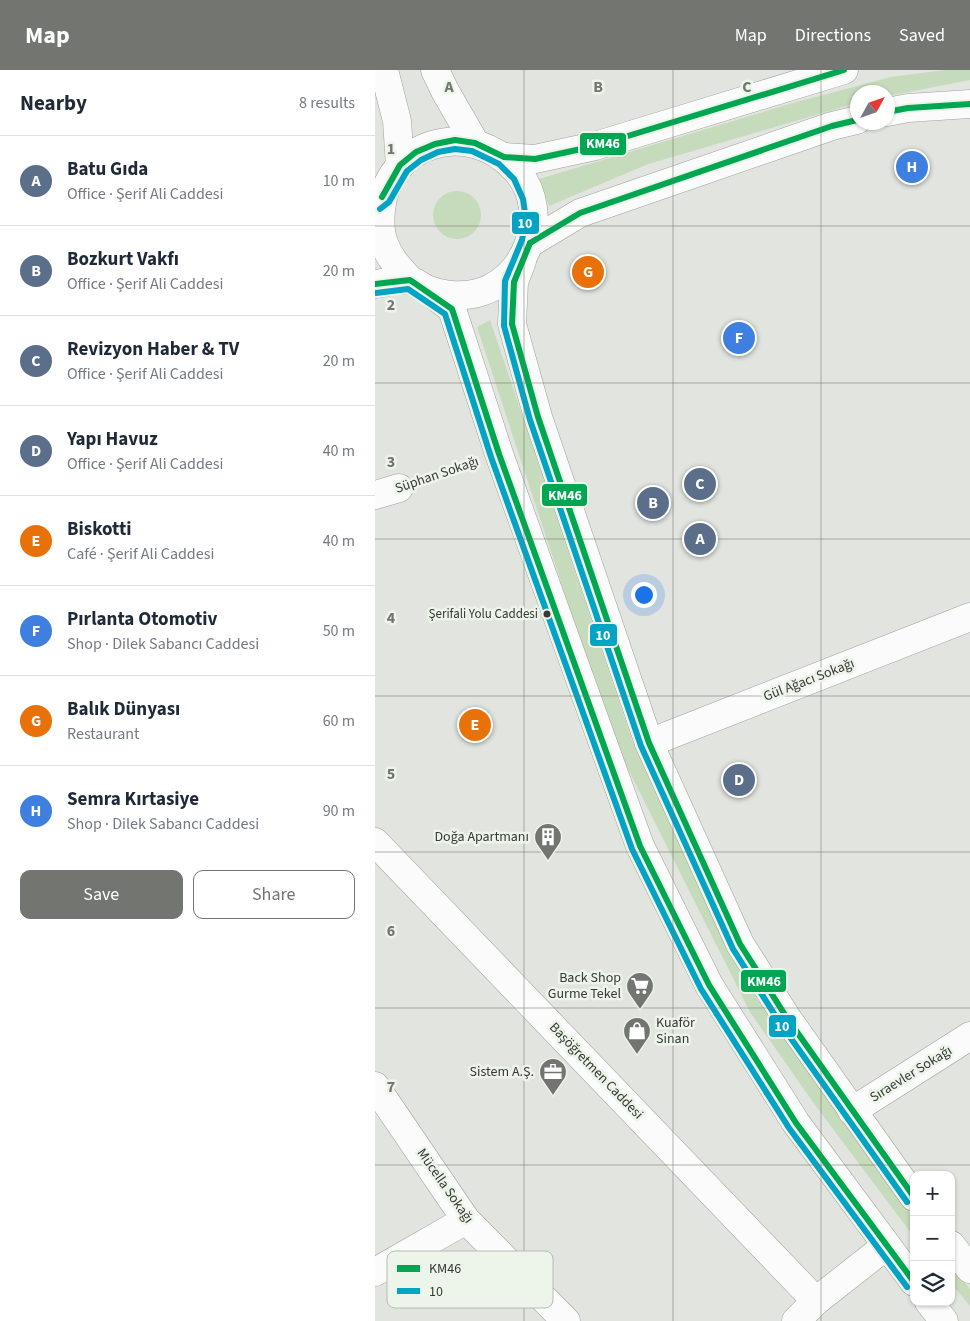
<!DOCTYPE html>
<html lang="en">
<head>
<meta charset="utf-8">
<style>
  :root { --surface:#fff; --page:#f2f2f3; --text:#1f2937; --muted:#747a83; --line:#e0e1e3; --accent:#727570 }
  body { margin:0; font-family:"Source Sans 3",sans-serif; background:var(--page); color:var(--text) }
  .controls { position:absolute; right:15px; bottom:15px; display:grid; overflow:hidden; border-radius:10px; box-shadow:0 1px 4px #0004 }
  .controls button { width:45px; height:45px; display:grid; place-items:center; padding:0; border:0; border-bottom:1px solid var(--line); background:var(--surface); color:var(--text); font:25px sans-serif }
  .compass { position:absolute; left:475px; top:15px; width:45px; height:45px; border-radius:50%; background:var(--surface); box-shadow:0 1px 4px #0004; rotate:50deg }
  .you { position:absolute; left:268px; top:524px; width:18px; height:18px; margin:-12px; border:4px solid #fff; border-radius:50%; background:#1a73e8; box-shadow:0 0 0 8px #1a73e833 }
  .badge { display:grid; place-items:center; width:32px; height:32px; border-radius:50%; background:var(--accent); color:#fff; font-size:16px; font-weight:700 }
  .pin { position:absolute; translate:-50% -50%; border:2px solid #fff; box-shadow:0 1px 5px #0006 }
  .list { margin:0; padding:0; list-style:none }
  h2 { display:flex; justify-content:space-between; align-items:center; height:65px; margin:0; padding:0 20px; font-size:21px }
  h2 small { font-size:16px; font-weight:400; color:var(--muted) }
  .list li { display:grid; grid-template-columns:32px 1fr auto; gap:15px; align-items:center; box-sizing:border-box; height:90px; padding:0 20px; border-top:1px solid var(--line) }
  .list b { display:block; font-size:19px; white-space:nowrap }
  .list p { margin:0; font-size:16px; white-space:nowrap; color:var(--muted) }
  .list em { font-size:16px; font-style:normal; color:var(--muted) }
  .actions { display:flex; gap:10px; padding:15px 20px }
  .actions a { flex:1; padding:11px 0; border:1px solid var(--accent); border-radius:10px; text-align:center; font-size:18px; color:var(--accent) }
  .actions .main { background:var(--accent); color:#fff }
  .icon { flex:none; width:28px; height:28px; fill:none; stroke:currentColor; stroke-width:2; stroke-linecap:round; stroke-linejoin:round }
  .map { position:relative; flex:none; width:595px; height:1251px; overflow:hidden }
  header { display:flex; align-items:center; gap:30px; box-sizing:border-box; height:70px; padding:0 25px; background:var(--accent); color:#fff }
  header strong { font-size:24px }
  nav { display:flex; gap:28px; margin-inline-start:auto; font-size:18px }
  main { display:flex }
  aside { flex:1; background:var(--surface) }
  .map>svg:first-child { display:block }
</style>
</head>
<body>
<header>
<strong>Map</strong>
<nav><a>Map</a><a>Directions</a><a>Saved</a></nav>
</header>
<main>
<aside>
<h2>Nearby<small>8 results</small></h2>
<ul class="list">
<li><span class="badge" style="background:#5c6f8a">A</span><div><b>Batu Gıda</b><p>Office · Şerif Ali Caddesi</p></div><em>10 m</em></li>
<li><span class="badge" style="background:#5c6f8a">B</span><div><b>Bozkurt Vakfı</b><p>Office · Şerif Ali Caddesi</p></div><em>20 m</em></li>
<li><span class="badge" style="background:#5c6f8a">C</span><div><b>Revizyon Haber &amp; TV</b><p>Office · Şerif Ali Caddesi</p></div><em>20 m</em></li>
<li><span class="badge" style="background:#5c6f8a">D</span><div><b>Yapı Havuz</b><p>Office · Şerif Ali Caddesi</p></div><em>40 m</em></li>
<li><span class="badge" style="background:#e8710a">E</span><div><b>Biskotti</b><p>Café · Şerif Ali Caddesi</p></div><em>40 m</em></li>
<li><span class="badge" style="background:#3f7fe0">F</span><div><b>Pırlanta Otomotiv</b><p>Shop · Dilek Sabancı Caddesi</p></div><em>50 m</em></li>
<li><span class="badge" style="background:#e8710a">G</span><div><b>Balık Dünyası</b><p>Restaurant</p></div><em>60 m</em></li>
<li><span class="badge" style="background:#3f7fe0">H</span><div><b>Semra Kırtasiye</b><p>Shop · Dilek Sabancı Caddesi</p></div><em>90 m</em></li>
</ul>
<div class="actions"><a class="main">Save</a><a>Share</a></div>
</aside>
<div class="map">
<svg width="595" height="1251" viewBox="0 0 595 1251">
  <rect width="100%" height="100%" fill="#e1e4df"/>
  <g fill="#c6dbbb">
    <polygon points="570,0 595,0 595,10 513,26 512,22 482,22 482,33 273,94 174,136 164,109 418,33 516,7"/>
    <circle cx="82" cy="145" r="24"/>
    <polygon points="115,250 257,670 386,934 539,1149 539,1167 440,1035 375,942 237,667 102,257"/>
    <polygon points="576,1196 595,1219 595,1236 576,1213"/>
  </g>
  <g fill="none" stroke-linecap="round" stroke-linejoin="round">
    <defs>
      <g id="minor">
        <polyline points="9,0 22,51 25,95"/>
        <polyline points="60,0 70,21 100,73"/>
        <polyline points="147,191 139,212 137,254 163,347 274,673 365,874 412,948 539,1127"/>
        <polyline points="54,221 77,239 124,384 265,776 334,915 421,1053 539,1212"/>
        <polyline points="0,425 24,418"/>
        <polyline points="274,673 595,547"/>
        <polyline points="0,772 441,1231"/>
        <polyline points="0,1016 91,1150 191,1251"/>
        <polyline points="477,1041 595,966"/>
        <polyline points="576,1175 595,1199"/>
        <polyline points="0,1202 91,1150"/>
        <polyline points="554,1232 569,1251"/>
        <polyline points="421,1251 441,1231 511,1176"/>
      </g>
      <g id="major">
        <polyline points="512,42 533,38 595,34"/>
        <polyline points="129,87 160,89 220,76 469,0"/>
        <polyline points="155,173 205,143 457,56 482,50"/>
        <path d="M0 214C11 213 23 209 34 210 41 211 47 218 54 220 69 226 91 227 106 222 134 213 152 188 157 161 162 139 155 114 139 98 94 49 13 71 6 140 5 150 5 163 9 173 14 188 25 199 35 210"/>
      </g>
    </defs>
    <use href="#minor" stroke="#9ea19c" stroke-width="29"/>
    <use href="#major" stroke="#9ea19c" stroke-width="29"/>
    <polyline stroke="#c1c2c0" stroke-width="3" stroke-dasharray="5 2.5" stroke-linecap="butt" points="56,407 92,395"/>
    <use href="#minor" stroke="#fafbfa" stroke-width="28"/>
    <use href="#major" stroke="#fafbfa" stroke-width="28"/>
    <defs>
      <g id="bus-1">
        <polyline points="512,42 533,38 595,34"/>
        <polyline points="7,127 25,95 41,82 60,74 80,70 100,73 129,87 160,89 220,76 469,0"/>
        <polyline points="155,173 139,212 137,254 163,347 274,673 365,874 412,948 539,1127"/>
        <polyline points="155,173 205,143 457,56 482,50"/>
        <polyline points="0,214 35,210 77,239 124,384 265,776 334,915 421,1053 539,1212"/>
      </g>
      <g id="bus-2">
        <polyline points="5,139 14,132 32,101 46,90 63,82 80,79 97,81 124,94 139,109 148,129 151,150 147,170 130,211 129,256 155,350 266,676 358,879 405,953 532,1132"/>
        <polyline points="1,223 33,219 70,244 116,387 257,779 326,919 414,1058 532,1217"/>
      </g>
    </defs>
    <use href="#bus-1" stroke="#edf5ea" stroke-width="10"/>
    <use href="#bus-2" stroke="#edf5ea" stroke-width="10"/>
    <use href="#bus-1" stroke="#00a651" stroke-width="6"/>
    <use href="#bus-2" stroke="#03a3c6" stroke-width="6"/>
  </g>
  <path fill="none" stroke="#727570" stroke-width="1" stroke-opacity="0.55" d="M149 0V1251M298 0V1251M446 0V1251M0 156H595M0 313H595M0 469H595M0 626H595M0 782H595M0 938H595M0 1095H595"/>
  <defs>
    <symbol id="building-pin" viewBox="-11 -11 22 30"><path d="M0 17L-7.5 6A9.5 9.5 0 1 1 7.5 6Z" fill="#727570" stroke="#edf5ea"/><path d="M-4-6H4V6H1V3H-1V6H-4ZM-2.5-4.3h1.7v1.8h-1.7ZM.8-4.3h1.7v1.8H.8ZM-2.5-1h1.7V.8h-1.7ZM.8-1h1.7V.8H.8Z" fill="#fff"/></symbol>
    <symbol id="supermarket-pin" viewBox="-11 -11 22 30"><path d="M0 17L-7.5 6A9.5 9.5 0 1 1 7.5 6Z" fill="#727570" stroke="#edf5ea"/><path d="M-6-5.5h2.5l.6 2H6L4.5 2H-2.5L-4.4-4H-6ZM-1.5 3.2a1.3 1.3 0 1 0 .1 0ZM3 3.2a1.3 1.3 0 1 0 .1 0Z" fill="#fff"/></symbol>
    <symbol id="shop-pin" viewBox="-11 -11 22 30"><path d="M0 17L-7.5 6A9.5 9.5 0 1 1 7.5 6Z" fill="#727570" stroke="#edf5ea"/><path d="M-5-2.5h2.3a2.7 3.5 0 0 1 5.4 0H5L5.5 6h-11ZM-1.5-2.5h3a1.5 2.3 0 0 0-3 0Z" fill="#fff"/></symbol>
    <symbol id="office-pin" viewBox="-11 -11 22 30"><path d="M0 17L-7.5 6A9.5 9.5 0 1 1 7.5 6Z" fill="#727570" stroke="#edf5ea"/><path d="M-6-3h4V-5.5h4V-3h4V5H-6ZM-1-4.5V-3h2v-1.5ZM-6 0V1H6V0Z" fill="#fff"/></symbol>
  </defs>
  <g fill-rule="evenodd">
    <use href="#building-pin" x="157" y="751" width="32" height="43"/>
    <use href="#supermarket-pin" x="249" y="900" width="32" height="43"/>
    <use href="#shop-pin" x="246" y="945" width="32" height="43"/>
    <use href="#office-pin" x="162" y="986" width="32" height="43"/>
  </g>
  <circle fill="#363935" stroke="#edf5ea" stroke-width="2" cx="172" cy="544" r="4.5"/>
  <g text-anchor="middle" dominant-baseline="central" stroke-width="5" stroke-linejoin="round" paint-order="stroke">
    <g font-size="13" fill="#363935" stroke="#edf5ea" text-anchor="end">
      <text x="163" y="544">Şerifali Yolu Caddesi</text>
    </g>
    <g font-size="14" fill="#363935" stroke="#edf5ea">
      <text transform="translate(62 405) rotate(-19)">Süphan Sokağı</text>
      <text transform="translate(434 610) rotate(-21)">Gül Ağacı Sokağı</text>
      <text transform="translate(221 1001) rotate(46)">Başöğretmen Caddesi</text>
      <text transform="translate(536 1004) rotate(-32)">Sıraevler Sokağı</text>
      <text transform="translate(70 1116) rotate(55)">Mücella Sokağı</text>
    </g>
    <g font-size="14" fill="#363935" stroke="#edf5ea" text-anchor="end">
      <text x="154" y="767">Doğa Apartmanı</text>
      <text x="246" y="908">Back Shop<tspan x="246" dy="16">Gurme Tekel</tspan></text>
      <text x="281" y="953" text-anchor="start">Kuaför<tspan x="281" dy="16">Sinan</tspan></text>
      <text x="159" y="1002">Sistem A.Ş.</text>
    </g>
  </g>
  <rect x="12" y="1181" width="166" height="57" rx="8" fill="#edf5ea" stroke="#b6bdb4" stroke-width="1"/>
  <rect x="22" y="1195" width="23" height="7" fill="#00a651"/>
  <rect x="22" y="1218" width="23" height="6" fill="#03a3c6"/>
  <g font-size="14" fill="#363935">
    <text x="54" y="1203">KM46</text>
    <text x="54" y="1226">10</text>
  </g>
  <g font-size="16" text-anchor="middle" font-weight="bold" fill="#727570" stroke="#edf5ea" stroke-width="5" stroke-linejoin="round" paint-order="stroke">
    <text x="74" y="22">A</text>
    <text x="223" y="22">B</text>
    <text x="372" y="22">C</text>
    <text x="16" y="84">1</text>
    <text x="16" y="240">2</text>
    <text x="16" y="397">3</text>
    <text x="16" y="553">4</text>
    <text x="16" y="709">5</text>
    <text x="16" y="866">6</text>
    <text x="16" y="1022">7</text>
  </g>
  <g stroke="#edf5ea" stroke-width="2">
    <rect x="204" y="62" width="48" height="24" rx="5" fill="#00a651"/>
    <rect x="136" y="141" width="29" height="24" rx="5" fill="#03a3c6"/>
    <rect x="166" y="413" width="47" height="24" rx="5" fill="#00a651"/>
    <rect x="214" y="553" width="29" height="24" rx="5" fill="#03a3c6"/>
    <rect x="365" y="899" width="47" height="24" rx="5" fill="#00a651"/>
    <rect x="393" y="944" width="29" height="24" rx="5" fill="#03a3c6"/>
  </g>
  <g font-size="14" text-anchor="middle" font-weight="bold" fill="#fff">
    <text x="228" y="78">KM46</text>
    <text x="150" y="158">10</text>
    <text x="190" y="430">KM46</text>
    <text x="228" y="570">10</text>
    <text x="389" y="916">KM46</text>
    <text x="407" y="961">10</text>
  </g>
</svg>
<div class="controls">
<button>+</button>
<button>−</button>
<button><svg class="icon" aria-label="layers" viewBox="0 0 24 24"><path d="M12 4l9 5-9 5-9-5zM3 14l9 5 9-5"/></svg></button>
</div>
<svg class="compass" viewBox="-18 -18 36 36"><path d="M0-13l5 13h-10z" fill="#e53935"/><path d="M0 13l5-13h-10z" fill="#747a83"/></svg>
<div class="you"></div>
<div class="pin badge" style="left:325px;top:469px;background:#5c6f8a">A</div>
<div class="pin badge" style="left:278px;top:433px;background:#5c6f8a">B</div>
<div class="pin badge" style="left:325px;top:414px;background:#5c6f8a">C</div>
<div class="pin badge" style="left:364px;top:710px;background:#5c6f8a">D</div>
<div class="pin badge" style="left:100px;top:655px;background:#e8710a">E</div>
<div class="pin badge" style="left:364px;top:268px;background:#3f7fe0">F</div>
<div class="pin badge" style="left:213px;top:202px;background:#e8710a">G</div>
<div class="pin badge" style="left:537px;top:97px;background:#3f7fe0">H</div>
</div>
</main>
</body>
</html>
